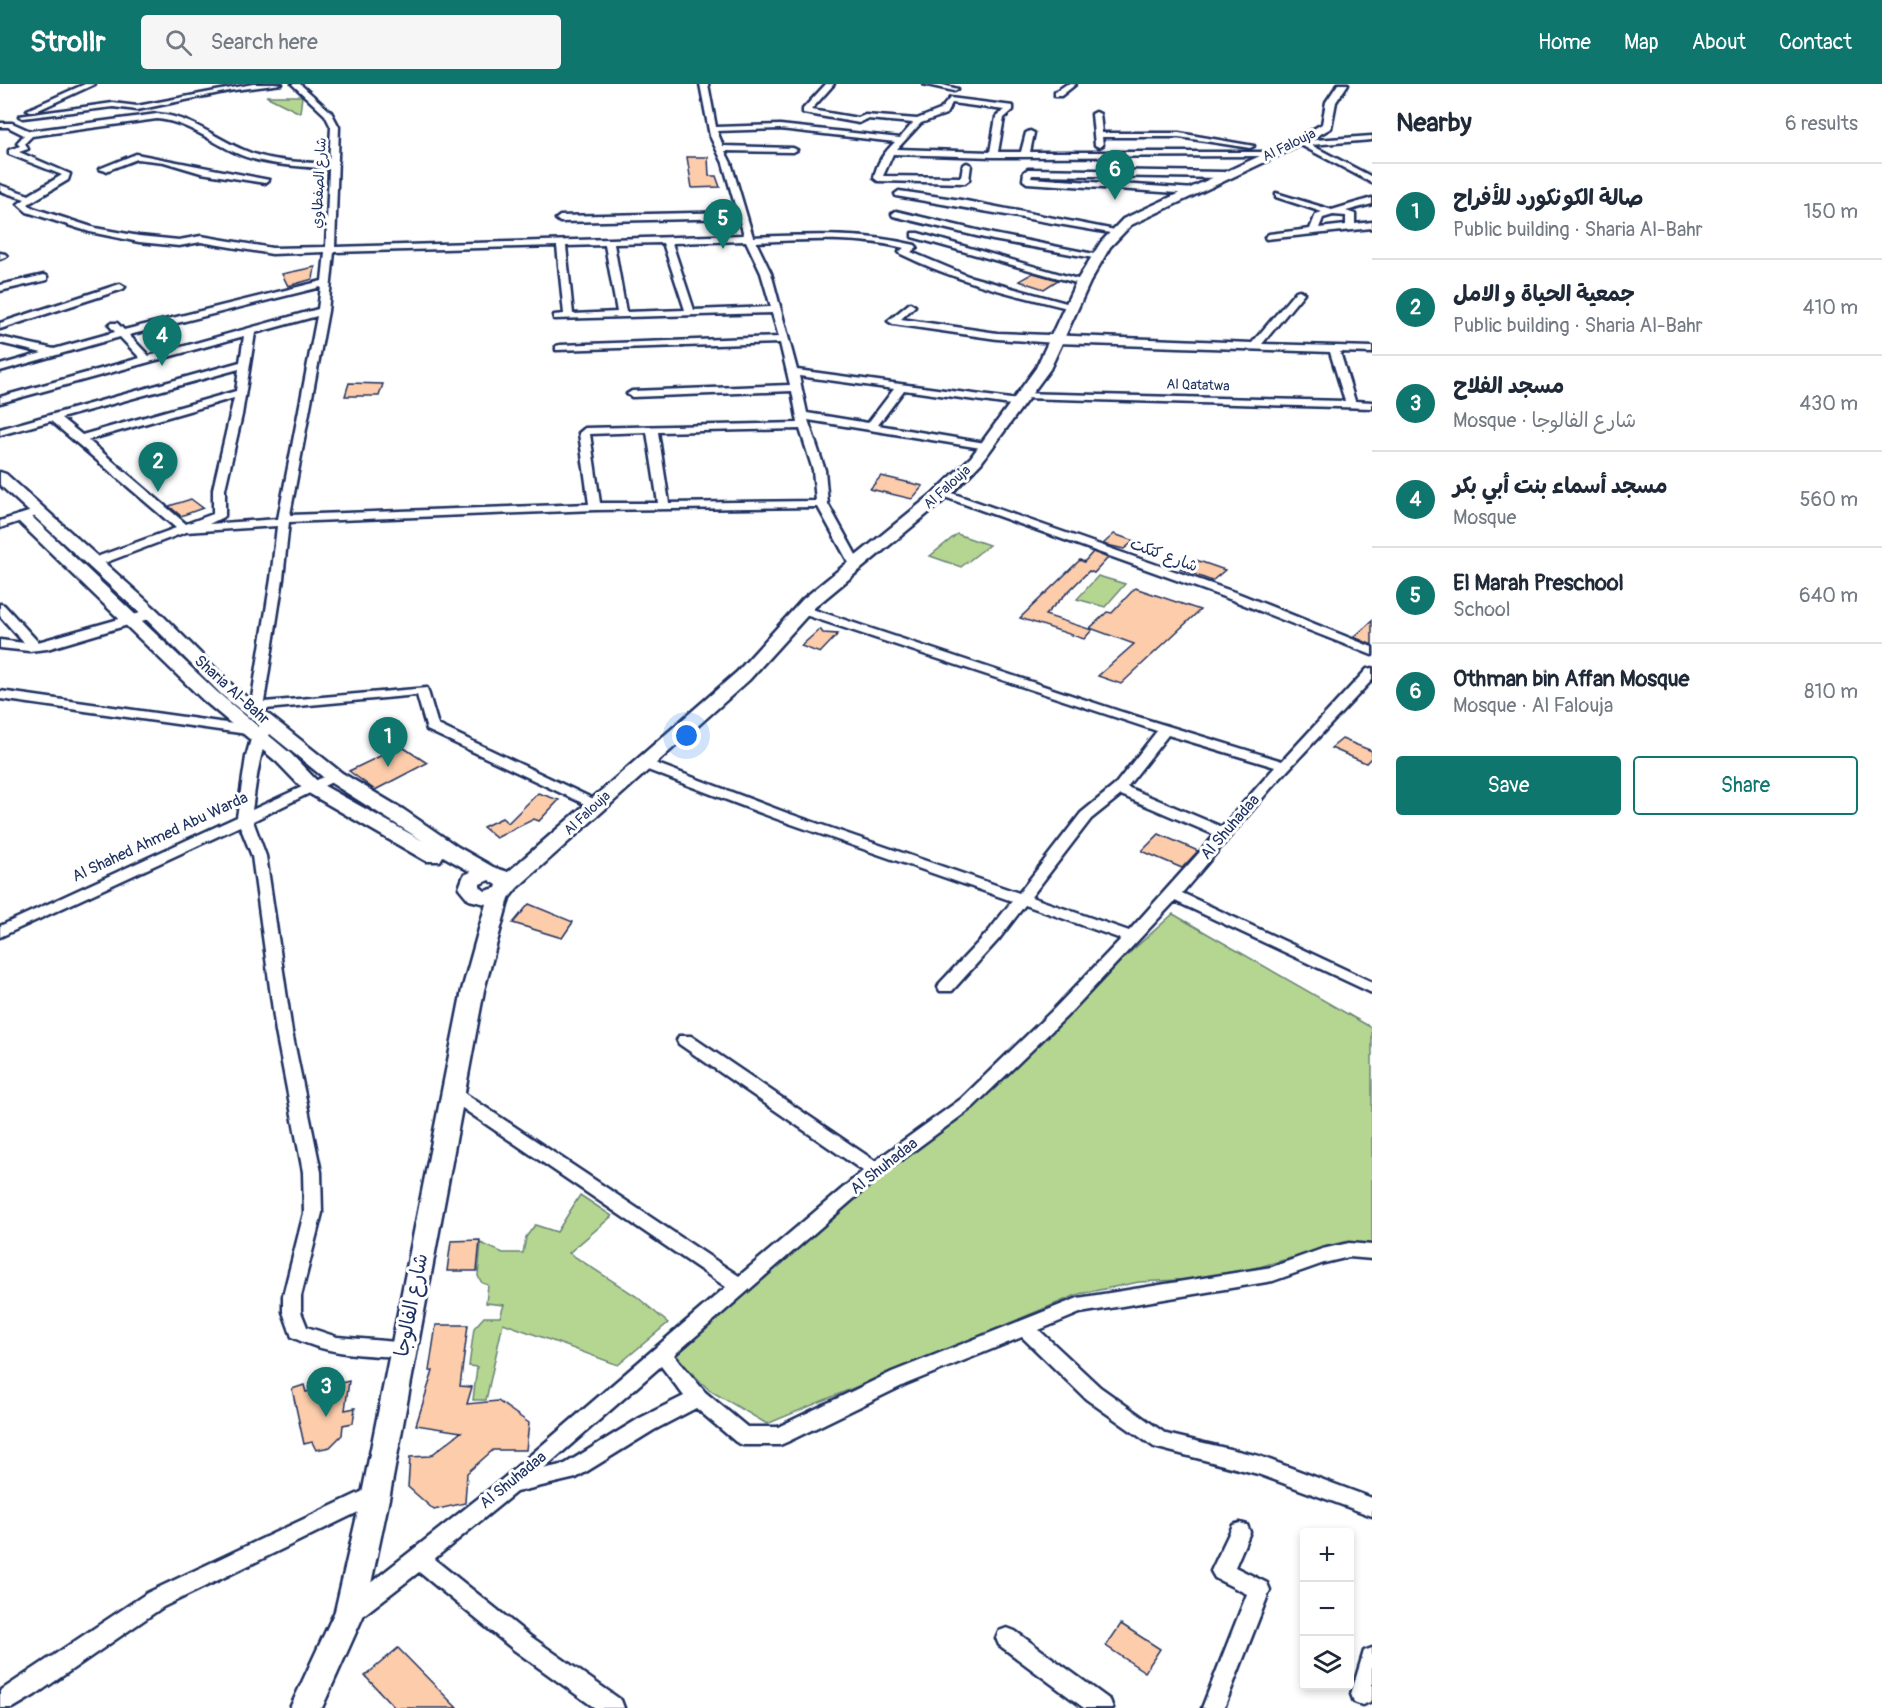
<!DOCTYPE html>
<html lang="en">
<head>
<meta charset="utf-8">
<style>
  :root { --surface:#fff; --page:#f6f6f7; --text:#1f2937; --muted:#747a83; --line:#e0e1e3; --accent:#0f766e }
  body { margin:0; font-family:Pangolin,"Playpen Sans Arabic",sans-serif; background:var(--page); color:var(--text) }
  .controls { position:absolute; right:18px; bottom:18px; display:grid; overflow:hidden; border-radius:6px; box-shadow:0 3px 9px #0003 }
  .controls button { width:54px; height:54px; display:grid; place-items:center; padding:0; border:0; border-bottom:2px solid var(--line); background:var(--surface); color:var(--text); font:30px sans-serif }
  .you { position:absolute; left:687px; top:652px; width:21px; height:21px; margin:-15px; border:4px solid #fff; border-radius:50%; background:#1a73e8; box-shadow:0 0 0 9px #1a73e833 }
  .badge { display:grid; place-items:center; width:39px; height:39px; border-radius:50%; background:var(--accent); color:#fff; font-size:20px; font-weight:700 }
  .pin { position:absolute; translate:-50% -50px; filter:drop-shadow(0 2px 3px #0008) }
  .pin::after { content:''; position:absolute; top:32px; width:21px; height:18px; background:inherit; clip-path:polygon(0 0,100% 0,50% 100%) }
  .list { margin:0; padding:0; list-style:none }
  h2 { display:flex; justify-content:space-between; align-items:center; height:78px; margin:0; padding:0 24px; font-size:26px }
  h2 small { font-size:20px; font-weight:400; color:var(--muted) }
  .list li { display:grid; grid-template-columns:39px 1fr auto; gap:18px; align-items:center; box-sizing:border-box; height:96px; padding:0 24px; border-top:2px solid var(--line) }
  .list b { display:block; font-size:22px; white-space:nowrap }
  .list p { margin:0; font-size:20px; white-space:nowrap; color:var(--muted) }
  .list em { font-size:20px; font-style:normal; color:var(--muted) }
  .actions { display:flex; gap:12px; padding:18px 24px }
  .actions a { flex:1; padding:14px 0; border:2px solid var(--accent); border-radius:6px; text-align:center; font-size:21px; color:var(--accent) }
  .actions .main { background:var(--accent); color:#fff }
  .icon { flex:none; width:33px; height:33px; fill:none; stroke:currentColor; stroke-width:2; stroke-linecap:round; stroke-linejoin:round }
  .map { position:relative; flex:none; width:1372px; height:1624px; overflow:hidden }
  header { display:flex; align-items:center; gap:36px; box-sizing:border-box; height:84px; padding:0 30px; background:var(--accent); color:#fff }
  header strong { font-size:28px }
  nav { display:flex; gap:33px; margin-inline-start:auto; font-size:21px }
  .search { width:420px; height:54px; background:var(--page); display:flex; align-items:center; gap:15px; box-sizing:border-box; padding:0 21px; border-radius:6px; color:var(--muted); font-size:22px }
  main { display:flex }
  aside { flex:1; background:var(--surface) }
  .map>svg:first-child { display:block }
</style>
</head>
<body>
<header>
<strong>Strollr</strong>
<div class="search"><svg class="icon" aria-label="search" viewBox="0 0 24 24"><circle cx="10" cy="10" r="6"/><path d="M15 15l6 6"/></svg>Search here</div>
<nav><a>Home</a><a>Map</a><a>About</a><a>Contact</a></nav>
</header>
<main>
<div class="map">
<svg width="1372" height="1624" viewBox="0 0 1372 1624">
  <rect width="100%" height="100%" fill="#fff"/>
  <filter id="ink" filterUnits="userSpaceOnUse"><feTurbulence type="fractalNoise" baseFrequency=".0167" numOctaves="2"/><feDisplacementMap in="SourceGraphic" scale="12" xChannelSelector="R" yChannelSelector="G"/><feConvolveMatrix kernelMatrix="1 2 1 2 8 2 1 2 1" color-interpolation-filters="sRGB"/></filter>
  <g filter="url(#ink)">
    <g fill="#b5d690" stroke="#688277" stroke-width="1.5">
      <polygon points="266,12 302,12 300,29"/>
      <polygon points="957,450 989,461 961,483 930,472"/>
      <polygon points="1098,492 1125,500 1105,523 1077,515"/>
      <polygon points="1173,830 1372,944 1372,1161 1348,1158 1259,1183 1197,1195 1139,1198 1079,1210 767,1340 709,1306 675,1272 875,1086 1016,970"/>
      <polygon points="580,1111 612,1132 569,1169 636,1212 668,1239 618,1281 503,1239 486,1316 473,1316 477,1283 469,1282 474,1244 484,1233 500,1233 504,1221 486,1219 488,1201 482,1199 478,1192 481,1159 503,1169 523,1169 526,1153 535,1141 557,1148"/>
    </g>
    <g fill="#fcccab" stroke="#1b2f5e" stroke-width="1.5">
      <polygon points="687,73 708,73 709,92 716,92 720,103 692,104"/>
      <polygon points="315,183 313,195 288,202 282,190"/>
      <polygon points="1033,189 1058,196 1044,205 1019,197"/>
      <polygon points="349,299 383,300 379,312 345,312"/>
      <polygon points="881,392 923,402 912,415 870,405"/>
      <polygon points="191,415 203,424 181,432 169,422"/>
      <polygon points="1114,450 1134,457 1124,465 1103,460"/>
      <polygon points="1093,468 1108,474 1094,489 1089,487 1045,531 1092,546 1084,555 1020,534 1080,476 1084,478"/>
      <polygon points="1193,475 1225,486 1212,497 1180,485"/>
      <polygon points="1135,504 1200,526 1121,600 1098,592 1134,560 1090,544 1107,528 1112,529"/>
      <polygon points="1372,537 1372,561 1354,553"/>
      <polygon points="820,545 823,549 838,550 820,569 801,562"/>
      <polygon points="1342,655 1372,667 1372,673 1366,679 1331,664"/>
      <polygon points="401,662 427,679 375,706 349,687"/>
      <polygon points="538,709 559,716 539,737 534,735 496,754 483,743 502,734 508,739"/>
      <polygon points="1159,750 1198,767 1182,784 1142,767"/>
      <polygon points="529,820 573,838 562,854 513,839"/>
      <polygon points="480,1156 477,1187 447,1187 451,1157"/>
      <polygon points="436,1241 468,1241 460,1302 472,1303 467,1320 498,1317 529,1339 526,1366 493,1366 467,1389 465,1419 434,1426 408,1403 410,1373 430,1372 461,1348 416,1341 433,1287 429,1287"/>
      <polygon points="349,1297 345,1326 355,1324 353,1339 343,1341 342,1351 330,1363 316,1366 312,1358 304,1360 292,1305 304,1301 306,1308"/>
      <polygon points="1121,1540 1160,1565 1145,1588 1106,1562"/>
      <polygon points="398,1564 457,1624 395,1624 365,1592"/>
    </g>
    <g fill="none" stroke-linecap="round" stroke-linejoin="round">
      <defs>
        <g id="minor">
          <polygon points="85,0 95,0 34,28 27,26"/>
          <polygon points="253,0 282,0 234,6 137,26 113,23 23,34 19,32 113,19 137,22"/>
          <path d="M292 0H300L331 28 339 43 335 163 744 151 739 134 560 138 556 135 560 132 737 128 723 79 710 52 700 0H708L716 43 780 41 900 54 913 39 867 35 859 39 803 29V25L826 0H834L811 26 858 34 865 31 917 35 940 26 950 14 1013 22V26L1004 34 998 68H1021L1026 49 1030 47 1034 49 1030 68H1269L1273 70 1269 72 993 73 893 70 883 92 961 93 963 81 967 79 971 81 969 96 965 99 878 97 874 94C877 78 884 69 895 58L780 45 717 47 723 62 793 64 797 66 793 68 725 67 731 79 753 153C808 151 861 148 915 161L917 163 911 168 968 192 1077 222 1072 225C1013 211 955 197 901 170L899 168 904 164C855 152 805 156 756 158L771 189 797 286 1018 316 1023 319 1018 322 904 306 878 341 991 360V364L987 365 808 336 825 386 828 420 861 480 859 483H851L818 423 595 426 289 438 283 495 264 618 427 604 438 641 600 718 602 721 595 725 427 646 417 611 245 627 243 624 245 621 251 620 271 495 277 442 186 448 99 481H91V475L176 444 51 337 0 351V345L240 278 244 252 0 319V313L140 274 120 253 0 287V281L42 269 0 259V253L54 265 115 248 109 241 111 239H117L124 246 322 197 325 168 272 170 201 158 179 162 139 158 90 148 27 128 18 120 25 115 0 107V101L29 111 62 91 9 70V66L20 62 17 59 24 51 8 43H0V39H12L30 47 157 30C194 33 218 57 251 69 276 78 303 78 329 80L331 43 325 31ZM952 19 1004 26 996 33 990 68 897 65 921 39 946 30ZM157 35C191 38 215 62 246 73 273 82 301 82 329 85L326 163 272 164 201 152 179 156 139 152 95 144 33 124 28 120 68 96 70 90 19 68 28 65 25 59 32 52ZM746 157 761 189 771 223 694 226 672 159ZM663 159 685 226 626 228 614 160ZM605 161 617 228 573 230 566 162ZM557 162 564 230 554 231V235L772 229 779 253 560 261 556 262V266L780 259 790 301 632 307 627 310 632 313 792 307 798 339 585 344 579 349 589 420 290 431 328 227 334 168ZM321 203 318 225 149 272 129 251ZM317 232 278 435 209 440 225 432V405L242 331 255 249ZM239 285 236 307 82 351 61 334ZM799 292 894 305 868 339 807 329ZM234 314 213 405V430L186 440 88 356ZM800 345 813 386 816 417 669 419 658 348ZM647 348 658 419H600L590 350Z"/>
          <polygon points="923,0 939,0 958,5 954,7"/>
          <polygon points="1067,0 1076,0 1061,12 1055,12 1055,8"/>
          <polygon points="1096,28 1100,30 1102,49 1179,49 1254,62 1250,64 1179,53 1102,53 1103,61 1099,63 1095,61 1092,30"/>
          <polygon points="1372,52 1372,56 1311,61 1372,93 1372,99 1297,59 1301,57"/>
          <polygon points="136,70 269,96 265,99 201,89 164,78 137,75 106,87 99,85"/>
          <polygon points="1028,85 1224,88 1228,91 1224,94 1032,91 1031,94 1195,105 1196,107 1192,110 1027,99 1023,96 1024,88"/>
          <polygon points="899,107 961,116 1120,147 1116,150 896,112 895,110"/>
          <path d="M1276 109 1332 126 1372 114V120L1346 127 1355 130V140L1372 138V144L1266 155 1265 153 1269 150 1310 145 1316 130 1322 128 1276 113ZM1333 131 1346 132V141L1319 144 1323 134Z"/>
          <polygon points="896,127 993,150 1104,172 1099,175 993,156 893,132 892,130"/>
          <polygon points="912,149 918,149 1088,198 1080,200 912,153"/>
          <polygon points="0,169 5,170 7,172 0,175"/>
          <polygon points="44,191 47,192 47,196 0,207 0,201"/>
          <polygon points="120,200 125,203 123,205 0,245 0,239"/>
          <polygon points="1299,206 1304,209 1262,260 1372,263 1372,269 1340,268 1355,317 1372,318 1372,324 1022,314 1017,311 1018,309 1345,317 1330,268 1056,259 997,255 893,240 888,237 910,219 915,222 901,235 997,249 1252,259 1296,207"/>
          <polygon points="943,406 1240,510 1372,563 1372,571 1232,516 939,411 937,409"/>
          <polygon points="38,425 44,428 42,430 0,444 0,437"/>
          <polygon points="0,520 4,521 38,558 151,526 157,530 155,533 47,565 29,567 0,564 0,556 24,559 0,532"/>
          <path d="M803 522 1122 628 1282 677 1367 585 1372 584V596L1272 703 1182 809 1372 898V909L1175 817 1066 933 973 1023 881 1091 674 1271 705 1308 747 1343H778L892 1288 1078 1214 1272 1183 1322 1165 1349 1159 1372 1161V1175L1349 1173 1324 1179 1273 1197 1080 1229 1039 1246 1100 1303 1166 1350 1259 1372 1372 1414V1432L1258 1390 1154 1363 1086 1315 1022 1253 906 1300 787 1358 780 1361H743L736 1358 696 1324 654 1346 576 1394 516 1408 434 1475 530 1552 621 1616 624 1624H595L514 1566 419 1488 361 1533 353 1536 345 1533 342 1526 345 1519 504 1394 726 1203 446 1013 444 1009 446 1005H458L739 1192 863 1087 679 960 677 956 679 952H691L875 1077 961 1015 1054 925 1121 855 1025 821 999 855 952 907H940L938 903 940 899 989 847 1012 817 777 735 637 682 635 679 637 676H647L787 729 1019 809 1081 729 1114 702 1157 647 799 529V523ZM1168 651 1275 683 1222 743 1127 703ZM1121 711 1215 751 1129 847 1031 813 1091 735ZM661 1282 684 1312 640 1334 565 1380 543 1385Z"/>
          <polygon points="0,607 247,642 254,646 247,650 0,615"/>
          <path d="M268 635 275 639C258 666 257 695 252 726L330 690H340L342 693 253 737 266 772 292 948 321 1088 322 1129 301 1212V1228L307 1243 337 1253 409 1259 412 1265 409 1271 402 1273C363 1271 328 1271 292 1253L283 1228V1212L304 1129 303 1088 276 948 252 772 240 742 0 853V842L237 733 246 673 251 655 263 636Z"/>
          <polygon points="376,1401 383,1404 386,1410 383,1416 163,1523 35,1611 13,1624 0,1624 0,1607 147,1509"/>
          <polygon points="1240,1439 1247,1441 1250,1448 1235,1483 1267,1499 1270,1506 1224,1624 1202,1624 1247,1510 1215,1494 1211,1487 1233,1441"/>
          <polygon points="1007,1544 1015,1547 1110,1616 1113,1624 1084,1624 999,1561 996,1554 999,1547"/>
          <polygon points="1372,1564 1372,1613 1370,1618 1362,1621 1354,1618 1351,1610 1364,1567"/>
        </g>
        <path id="secondary" d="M1338 0H1348L1336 18 1331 44 1303 60 1131 141 1110 163 1090 198 1050 285 981 379 949 412 815 523 749 596 517 804 509 814 484 906 390 1410 365 1528 322 1624H290L335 1527 362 1410 462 906 486 820 469 816 459 804 464 791 471 788 443 772 440 777H426L305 707 277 678 203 616 18 437 16 434 18 431H30L217 608 291 670 319 699 423 757 328 697 222 611 145 534 0 401V388L6 390 157 526 234 603 342 689 404 726 458 763 493 783 508 788 737 588 803 515 937 406 971 373 1036 284 1076 198 1101 158 1123 135 1295 56 1322 40 1326 18ZM489 796 497 801 496 804 485 807 480 803V800Z"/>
      </defs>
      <use href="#minor" stroke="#1b2f5e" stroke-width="5"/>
      <use href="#secondary" stroke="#1b2f5e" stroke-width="5"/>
      <use href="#minor" fill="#fff" fill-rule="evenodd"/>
      <use href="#secondary" fill="#fff" fill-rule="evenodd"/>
    </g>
  </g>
  <g text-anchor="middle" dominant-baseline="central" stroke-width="6" stroke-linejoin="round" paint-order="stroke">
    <g font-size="14" fill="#1b2f5e" stroke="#fff">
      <text transform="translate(1289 61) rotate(-26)">Al Falouja</text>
      <text transform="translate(319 99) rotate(-87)">شارع الصفطاوي</text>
      <text transform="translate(1198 301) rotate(2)">Al Qatatwa</text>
      <text transform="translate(947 403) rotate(-42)">Al Falouja</text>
      <text transform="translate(587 729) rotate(-43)">Al Falouja</text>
    </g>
    <g font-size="16" fill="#1b2f5e" stroke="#fff">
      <text transform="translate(1164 471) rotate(20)">شارع كتكت</text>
      <text transform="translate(232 606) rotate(42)">Sharia Al-Bahr</text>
      <text transform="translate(1230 743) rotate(-49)">Al Shuhadaa</text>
      <text transform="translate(160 753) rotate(-25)">Al Shahed Ahmed Abu Warda</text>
      <text transform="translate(884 1082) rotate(-38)">Al Shuhadaa</text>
      <text transform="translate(513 1396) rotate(-39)">Al Shuhadaa</text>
    </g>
    <g font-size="20" fill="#1b2f5e" stroke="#fff">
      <text transform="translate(411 1221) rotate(-79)">شارع الفالوجا</text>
    </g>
  </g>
</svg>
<div class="controls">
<button>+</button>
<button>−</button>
<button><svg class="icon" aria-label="layers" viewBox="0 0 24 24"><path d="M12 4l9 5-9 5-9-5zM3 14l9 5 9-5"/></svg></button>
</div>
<div class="you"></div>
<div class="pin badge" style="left:388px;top:683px">1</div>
<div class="pin badge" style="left:158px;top:408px">2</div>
<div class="pin badge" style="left:326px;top:1333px">3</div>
<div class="pin badge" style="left:162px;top:282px">4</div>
<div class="pin badge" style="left:723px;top:165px">5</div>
<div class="pin badge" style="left:1115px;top:116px">6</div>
</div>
<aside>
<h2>Nearby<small>6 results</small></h2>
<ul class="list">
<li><span class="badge">1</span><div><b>صالة الكونكورد للأفراح</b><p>Public building · Sharia Al-Bahr</p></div><em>150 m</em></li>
<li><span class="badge">2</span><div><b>جمعية الحياة و الامل</b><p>Public building · Sharia Al-Bahr</p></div><em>410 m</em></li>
<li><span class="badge">3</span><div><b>مسجد الفلاح</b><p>Mosque · شارع الفالوجا</p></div><em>430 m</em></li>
<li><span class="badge">4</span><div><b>مسجد أسماء بنت أبي بكر</b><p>Mosque</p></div><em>560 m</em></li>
<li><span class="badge">5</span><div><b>El Marah Preschool</b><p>School</p></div><em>640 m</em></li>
<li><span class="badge">6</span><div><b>Othman bin Affan Mosque</b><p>Mosque · Al Falouja</p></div><em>810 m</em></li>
</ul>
<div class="actions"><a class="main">Save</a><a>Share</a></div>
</aside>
</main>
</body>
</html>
